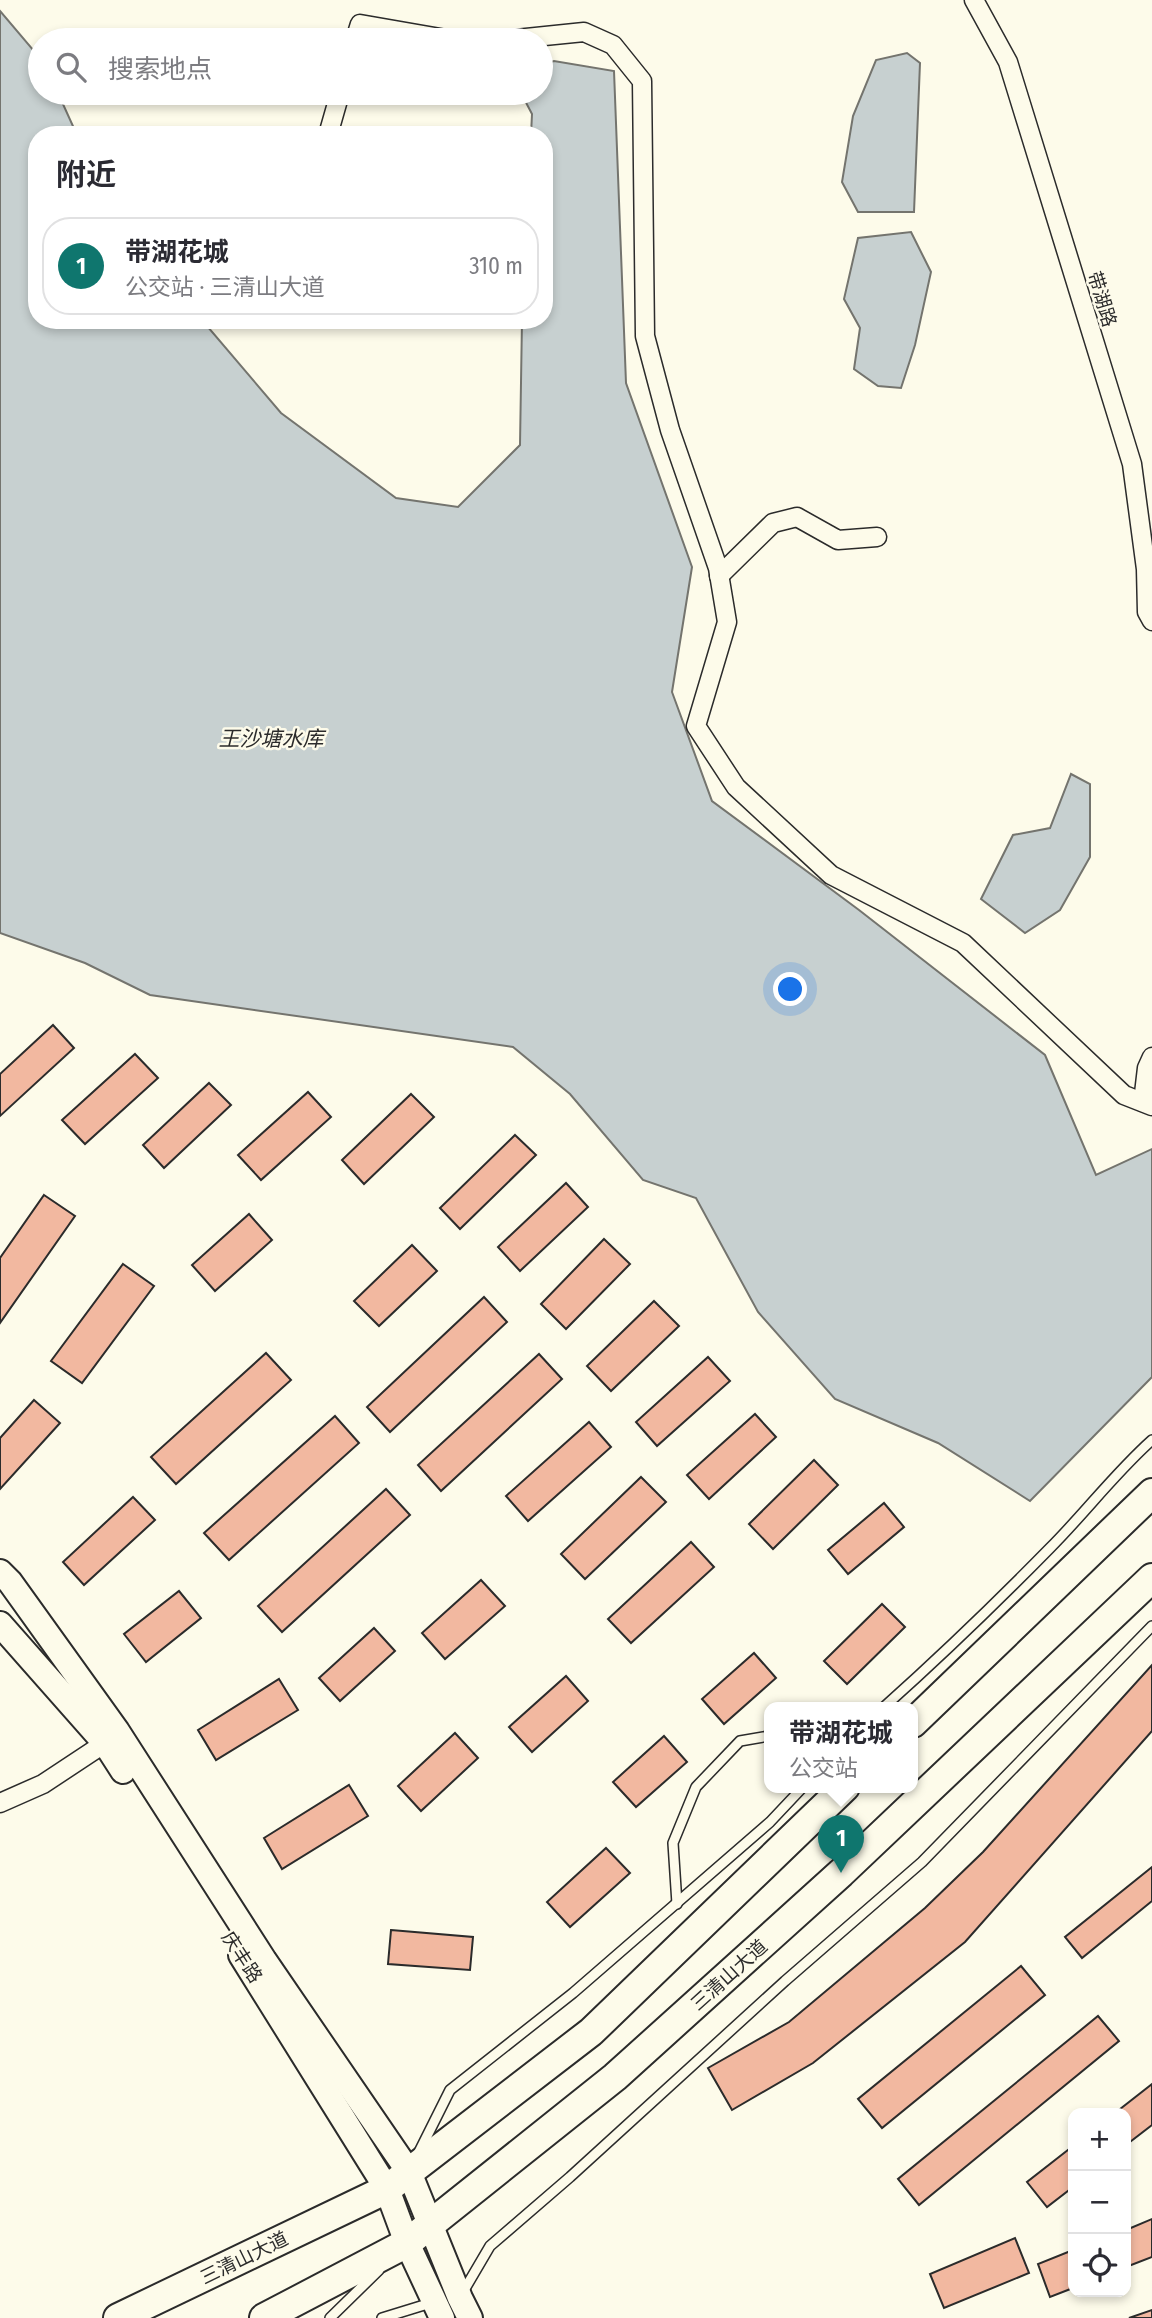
<!DOCTYPE html>
<html lang="zh">
<head>
<meta charset="utf-8">
<style>
  :root { --surface:#fff; --page:#f7f7f7; --text:#2b2b33; --muted:#7c7c81; --line:#e1e1e2; --accent:#0f766e }
  body { margin:0; font-family:"Fira Sans Condensed","Noto Sans SC",sans-serif; background:var(--page); color:var(--text) }
  .controls { position:absolute; right:21px; bottom:21px; display:grid; overflow:hidden; border-radius:14px; box-shadow:0 4px 10px #0003 }
  .controls button { width:63px; height:63px; display:grid; place-items:center; padding:0; border:0; border-bottom:2px solid var(--line); background:var(--surface); color:var(--text); font:35px sans-serif }
  .you { position:absolute; left:791px; top:990px; width:24px; height:24px; margin:-18px; border:5px solid #fff; border-radius:50%; background:#1a73e8; box-shadow:0 0 0 10px #1a73e833 }
  .badge { display:grid; place-items:center; width:46px; height:46px; border-radius:50%; background:var(--accent); color:#fff; font-size:23px; font-weight:700 }
  .pin { position:absolute; translate:-50% -58px; filter:drop-shadow(0 2px 4px #0008) }
  .pin::after { content:''; position:absolute; top:37px; width:24px; height:21px; background:inherit; clip-path:polygon(0 0,100% 0,50% 100%) }
  .popup { position:absolute; left:764px; top:1702px; width:154px; height:91px; box-sizing:border-box; display:grid; place-content:center; border-radius:14px; background:var(--surface); filter:drop-shadow(0 2px 5px #0005); font-size:23px; white-space:nowrap; color:var(--muted) }
  .popup b { font-size:26px; color:var(--text) }
  .popup::after { content:''; position:absolute; left:50%; top:100%; margin-left:-14px; border:14px solid transparent; border-top-color:var(--surface) }
  .list { margin:0; padding:0; list-style:none }
  h2 { display:flex; justify-content:space-between; align-items:center; height:91px; margin:0; padding:0 28px; font-size:30px }
  h2 small { font-size:23px; font-weight:400; color:var(--muted) }
  .list li { display:grid; grid-template-columns:46px 1fr auto; gap:21px; align-items:center; box-sizing:border-box; height:98px; margin:0 14px 14px; padding:0 14px; border:2px solid var(--line); border-radius:28px }
  .list b { display:block; font-size:26px; white-space:nowrap }
  .list p { margin:0; font-size:23px; white-space:nowrap; color:var(--muted) }
  .list em { font-size:23px; font-style:normal; color:var(--muted) }
  .icon { flex:none; width:38px; height:38px; fill:none; stroke:currentColor; stroke-width:2; stroke-linecap:round; stroke-linejoin:round }
  .map { position:relative; flex:none; width:1152px; height:2318px; overflow:hidden }
  .search { position:absolute; background:var(--surface); box-shadow:0 4px 10px #0003; left:28px; top:28px; width:525px; height:77px; display:flex; align-items:center; gap:18px; box-sizing:border-box; padding:0 24px; border-radius:38px; color:var(--muted); font-size:26px }
  .panel { position:absolute; background:var(--surface); box-shadow:0 4px 10px #0003; left:28px; top:126px; width:525px; height:203px; border-radius:28px }
  .map>svg:first-child { display:block }
</style>
</head>
<body>
<div class="map">
<svg width="1152" height="2318" viewBox="0 0 1152 2318">
  <rect width="100%" height="100%" fill="#fdfbea"/>
  <g fill="#c7d0d0" stroke="#74746e" stroke-width="2">
    <polygon points="0,11 40,58 40,93 58,93 77,135 37,135 37,320 202,320 281,413 396,498 458,507 520,445 522,320 544,320 544,135 531,135 532,114 521,93 541,93 541,65 554,61 614,71 626,383 692,567 672,692 712,801 859,910 1045,1055 1096,1175 1152,1149 1152,1377 1030,1501 938,1443 835,1399 758,1312 696,1198 643,1180 570,1094 513,1047 150,995 85,963 0,933"/>
    <polygon points="907,53 920,63 914,212 858,212 842,182 853,116 876,60"/>
    <polygon points="911,232 931,272 915,345 901,388 878,386 854,369 860,328 844,299 858,238"/>
    <polygon points="1071,774 1090,784 1090,857 1060,910 1025,933 981,899 1013,835 1050,828"/>
  </g>
  <g fill="#f2b8a0" stroke="#2b2b2b" stroke-width="2">
    <polygon points="53,1025 74,1048 0,1116 0,1074"/>
    <polygon points="135,1054 158,1078 85,1144 62,1120"/>
    <polygon points="209,1083 231,1105 164,1168 143,1145"/>
    <polygon points="308,1092 331,1117 261,1180 238,1155"/>
    <polygon points="411,1094 434,1117 364,1184 342,1160"/>
    <polygon points="515,1135 536,1155 460,1229 440,1208"/>
    <polygon points="566,1183 588,1207 520,1271 498,1247"/>
    <polygon points="44,1195 75,1216 0,1323 0,1258"/>
    <polygon points="249,1214 272,1240 215,1291 192,1265"/>
    <polygon points="604,1239 630,1264 566,1329 541,1304"/>
    <polygon points="412,1245 437,1271 379,1326 354,1301"/>
    <polygon points="123,1264 154,1286 82,1383 51,1361"/>
    <polygon points="484,1297 507,1322 390,1432 367,1407"/>
    <polygon points="654,1301 679,1326 611,1391 587,1366"/>
    <polygon points="266,1353 291,1380 176,1484 151,1457"/>
    <polygon points="539,1354 562,1379 441,1491 418,1465"/>
    <polygon points="708,1357 730,1381 657,1446 636,1422"/>
    <polygon points="34,1400 60,1423 0,1489 0,1438"/>
    <polygon points="755,1414 776,1437 709,1499 687,1475"/>
    <polygon points="335,1416 359,1443 229,1560 204,1533"/>
    <polygon points="589,1422 611,1447 528,1521 506,1496"/>
    <polygon points="814,1460 838,1485 773,1549 749,1524"/>
    <polygon points="641,1477 666,1502 585,1579 561,1554"/>
    <polygon points="386,1489 410,1515 282,1632 258,1606"/>
    <polygon points="133,1497 155,1520 84,1585 63,1562"/>
    <polygon points="884,1503 904,1527 848,1574 828,1550"/>
    <polygon points="691,1542 714,1567 631,1643 608,1619"/>
    <polygon points="481,1580 505,1606 445,1659 422,1633"/>
    <polygon points="179,1591 201,1618 146,1662 124,1634"/>
    <polygon points="882,1604 905,1627 847,1684 824,1661"/>
    <polygon points="374,1628 395,1651 340,1701 319,1678"/>
    <polygon points="754,1653 776,1678 724,1724 702,1699"/>
    <polygon points="1152,1665 1152,1731 965,1942 813,2063 732,2110 708,2068 789,2022 925,1908 983,1852"/>
    <polygon points="566,1676 588,1701 532,1752 509,1727"/>
    <polygon points="279,1679 298,1710 216,1760 198,1730"/>
    <polygon points="455,1733 478,1758 421,1811 398,1786"/>
    <polygon points="664,1736 687,1762 636,1807 613,1782"/>
    <polygon points="349,1785 368,1816 282,1869 264,1838"/>
    <polygon points="606,1848 630,1873 570,1927 547,1902"/>
    <polygon points="1152,1867 1152,1901 1082,1958 1065,1937"/>
    <polygon points="391,1930 473,1937 470,1970 388,1964"/>
    <polygon points="1021,1966 1045,1995 882,2128 858,2099"/>
    <polygon points="1098,2016 1119,2041 919,2205 898,2179"/>
    <polygon points="1152,2084 1152,2125 1126,2145 1126,2113 1115,2113"/>
    <polygon points="1073,2146 1073,2187 1047,2207 1027,2182"/>
    <polygon points="1152,2219 1152,2257 1126,2267 1126,2230"/>
    <polygon points="1015,2238 1029,2273 944,2308 930,2274"/>
    <polygon points="1073,2250 1073,2288 1050,2297 1038,2264"/>
    <polygon points="1152,2310 1152,2318 1129,2318"/>
  </g>
  <g fill="none" stroke-linecap="round" stroke-linejoin="round">
    <defs>
      <g id="service">
        <path d="M884 1707C941 1656 996 1603 1050 1548 1085 1513 1115 1473 1152 1440"/>
        <polyline points="677,1904 673,1843 696,1787 740,1741 769,1736"/>
        <polyline points="418,2154 450,2090 573,1993 770,1822 803,1787"/>
        <polyline points="463,2292 490,2246 570,2177 785,1981 922,1862 1152,1626"/>
        <polyline points="330,2318 379,2270"/>
        <polyline points="382,2318 434,2302"/>
      </g>
      <g id="minor">
        <polyline points="974,0 1008,62 1132,464 1146,569 1147,612 1152,621"/>
        <polyline points="355,40 360,24 452,40"/>
        <polyline points="505,40 584,32 613,45 642,81 645,336 670,430 718,568 727,622 696,726 736,787 831,875 963,943 1124,1095 1152,1106"/>
        <polyline points="328,135 340,93"/>
        <polyline points="719,576 773,523 797,517 838,540 877,537"/>
        <polyline points="1143,1102 1147,1068 1152,1057"/>
        <polyline points="0,1803 43,1784 105,1743"/>
      </g>
      <g id="secondary">
        <polyline points="0,1572 10,1582 117,1731 264,1960 409,2172 460,2298 470,2318"/>
        <polyline points="0,1624 105,1743 123,1771"/>
        <polyline points="241,1955 387,2189 407,2243 442,2318"/>
      </g>
      <g id="trunk">
        <polyline points="913,1723 1152,1493"/>
        <polyline points="118,2318 387,2189 591,2032 845,1787"/>
        <polyline points="264,2318 407,2243 615,2077 841,1873 1152,1578"/>
      </g>
    </defs>
    <use href="#service" stroke="#2b2b2b" stroke-width="12"/>
    <use href="#minor" stroke="#2b2b2b" stroke-width="21"/>
    <use href="#secondary" stroke="#2b2b2b" stroke-width="28"/>
    <use href="#trunk" stroke="#2b2b2b" stroke-width="32"/>
    <use href="#service" stroke="#fdfbea" stroke-width="9"/>
    <use href="#minor" stroke="#fdfbea" stroke-width="18"/>
    <use href="#secondary" stroke="#fdfbea" stroke-width="24"/>
    <use href="#trunk" stroke="#fdfbea" stroke-width="28"/>
  </g>
  <g text-anchor="middle" dominant-baseline="central" stroke-width="5" stroke-linejoin="round" paint-order="stroke">
    <g font-size="19" fill="#2b2b2b" stroke="#fdfbea">
      <text transform="translate(1102 299) rotate(73)">带湖路</text>
      <text transform="translate(242 1957) rotate(57)">庆丰路</text>
      <text transform="translate(729 1975) rotate(-42)">三清山大道</text>
      <text transform="translate(244 2258) rotate(-26)">三清山大道</text>
    </g>
    <g font-size="21" font-style="italic" fill="#2b2b2b" stroke="#fdfbea">
      <text x="271" y="739">王沙塘水库</text>
    </g>
  </g>
</svg>
<div class="controls">
<button>+</button>
<button>−</button>
<button><svg class="icon" aria-label="locate" viewBox="0 0 24 24"><circle cx="12" cy="12" r="6"/><path d="M12 2v4M12 18v4M2 12h4M18 12h4"/></svg></button>
</div>
<div class="you"></div>
<div class="pin badge" style="left:841px;top:1873px">1</div>
<div class="popup"><b>带湖花城</b>公交站</div>
<div class="search"><svg class="icon" aria-label="search" viewBox="0 0 24 24"><circle cx="10" cy="10" r="6"/><path d="M15 15l6 6"/></svg>搜索地点</div>
<section class="panel">
<h2>附近<small></small></h2>
<ul class="list">
<li><span class="badge">1</span><div><b>带湖花城</b><p>公交站 · 三清山大道</p></div><em>310 m</em></li>
</ul>
</section>
</div>
</body>
</html>
